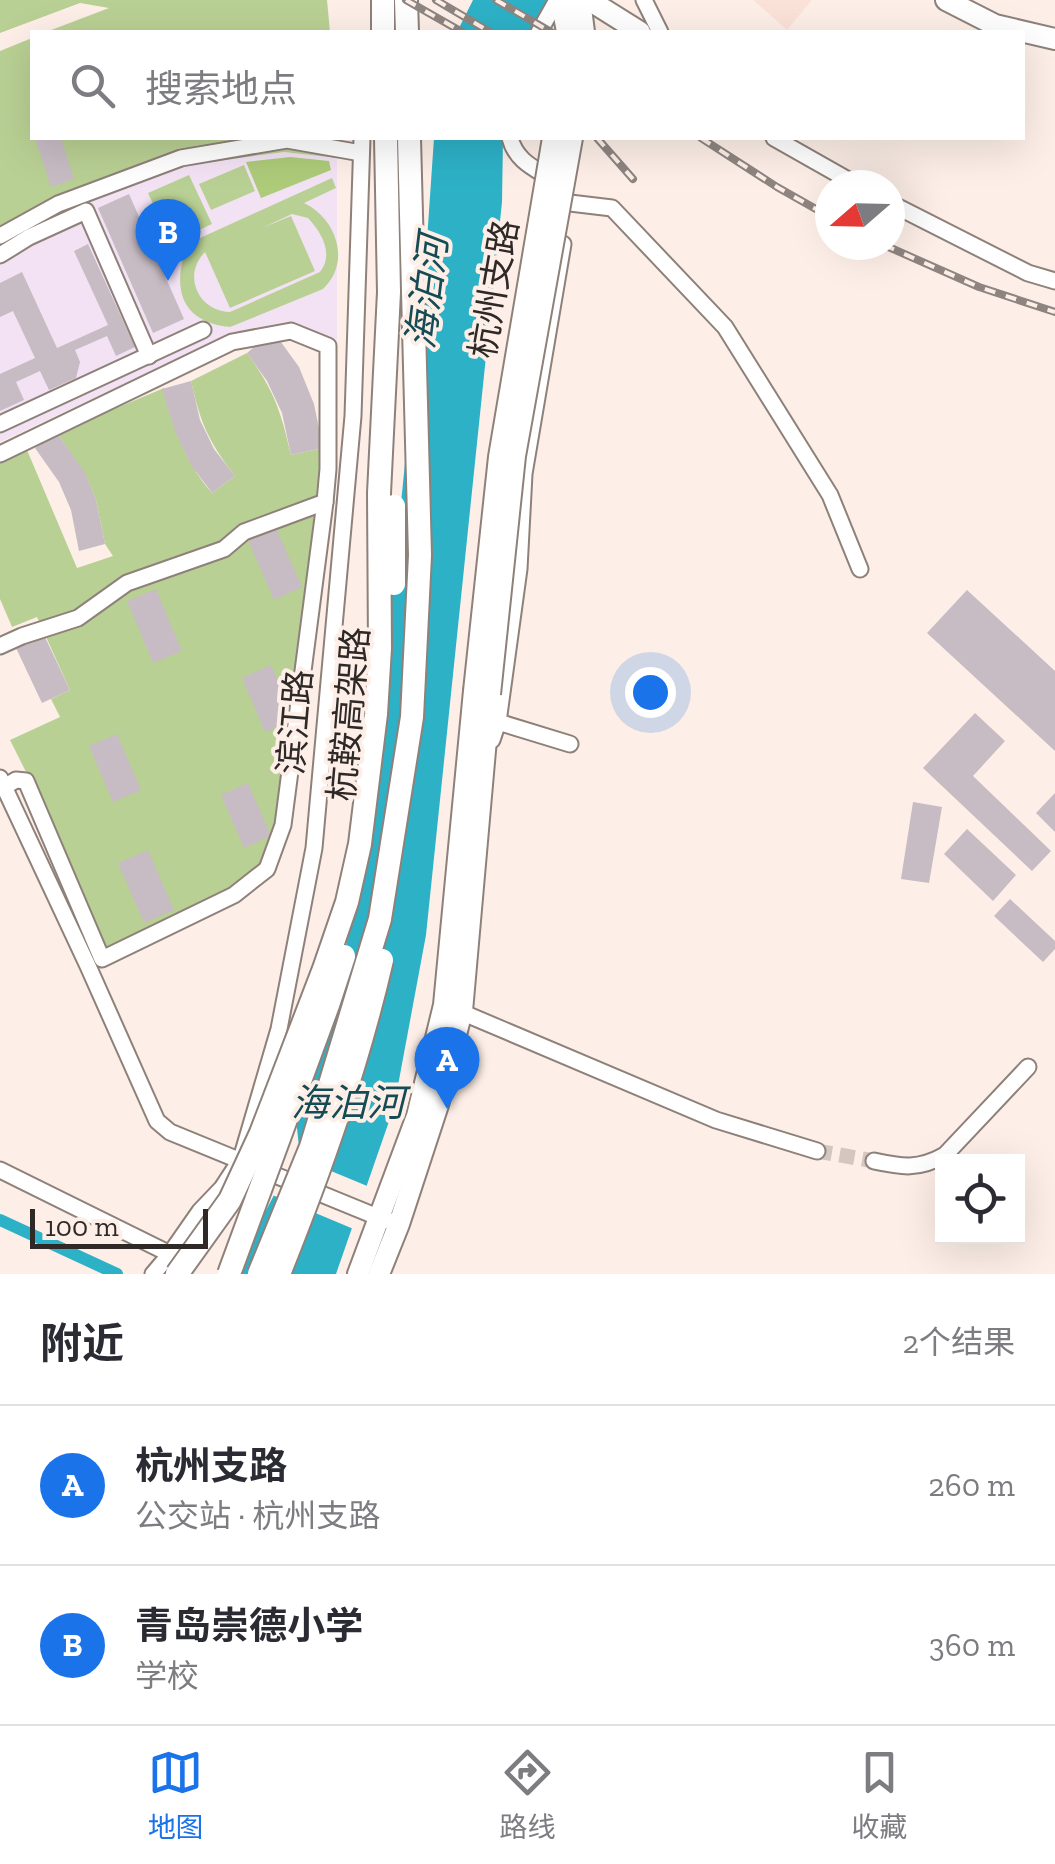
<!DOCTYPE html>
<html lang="zh">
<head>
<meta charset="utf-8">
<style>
  :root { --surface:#fff; --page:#f2f2f3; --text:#2b2b33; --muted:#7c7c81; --line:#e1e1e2; --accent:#1a73e8 }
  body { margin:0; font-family:"Zilla Slab","Noto Sans SC",serif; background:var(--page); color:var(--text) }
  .controls { position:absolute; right:30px; bottom:30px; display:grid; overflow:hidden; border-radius:0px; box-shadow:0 10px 40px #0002 }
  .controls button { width:90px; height:90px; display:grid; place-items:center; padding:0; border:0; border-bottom:2px solid var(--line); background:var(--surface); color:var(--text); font:50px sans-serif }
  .compass { position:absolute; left:815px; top:170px; width:90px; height:90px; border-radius:50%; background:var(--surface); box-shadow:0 10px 40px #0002; rotate:250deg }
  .scale { position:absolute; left:30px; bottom:25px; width:178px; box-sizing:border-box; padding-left:10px; border:5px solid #2e2927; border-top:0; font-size:28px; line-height:35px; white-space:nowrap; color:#2e2927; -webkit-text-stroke:8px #fdefe7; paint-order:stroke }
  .you { position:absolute; left:650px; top:692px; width:35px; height:35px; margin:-25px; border:8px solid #fff; border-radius:50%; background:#1a73e8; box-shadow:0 0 0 15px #1a73e833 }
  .badge { display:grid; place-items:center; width:65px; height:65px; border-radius:50%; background:var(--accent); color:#fff; font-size:32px; font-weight:700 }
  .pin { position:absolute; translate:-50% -82px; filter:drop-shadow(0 2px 5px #0008) }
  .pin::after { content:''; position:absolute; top:52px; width:35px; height:30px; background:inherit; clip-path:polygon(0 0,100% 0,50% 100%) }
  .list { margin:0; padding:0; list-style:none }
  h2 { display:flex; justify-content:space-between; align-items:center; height:130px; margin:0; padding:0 40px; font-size:42px }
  h2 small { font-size:32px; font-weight:400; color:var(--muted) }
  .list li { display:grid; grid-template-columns:65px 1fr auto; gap:30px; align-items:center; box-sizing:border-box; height:160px; padding:0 40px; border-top:2px solid var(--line) }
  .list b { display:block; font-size:38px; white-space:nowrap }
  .list p { margin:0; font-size:32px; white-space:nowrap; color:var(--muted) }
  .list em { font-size:32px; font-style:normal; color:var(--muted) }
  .icon { flex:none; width:55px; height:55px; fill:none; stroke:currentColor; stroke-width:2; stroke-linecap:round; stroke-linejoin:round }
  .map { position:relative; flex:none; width:1055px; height:1274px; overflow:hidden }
  .search { position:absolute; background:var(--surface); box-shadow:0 10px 40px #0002; left:30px; right:30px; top:30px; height:110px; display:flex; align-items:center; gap:25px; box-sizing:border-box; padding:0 35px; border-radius:0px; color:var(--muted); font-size:38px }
  .sheet { height:450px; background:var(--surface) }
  nav { display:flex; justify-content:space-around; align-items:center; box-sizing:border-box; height:140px; border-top:2px solid var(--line); background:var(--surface); font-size:28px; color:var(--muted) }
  nav a { display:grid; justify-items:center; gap:5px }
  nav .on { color:var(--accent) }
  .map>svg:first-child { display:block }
</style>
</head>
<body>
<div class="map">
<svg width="1055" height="1274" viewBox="0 0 1055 1274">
  <rect width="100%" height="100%" fill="#fdefe7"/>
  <polygon fill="#fbe2d9" points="753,0 812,0 787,30"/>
  <polygon fill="#f2e2f4" points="284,152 337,158 337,340 286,322 234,332 0,442 0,240 64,209 187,165"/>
  <g fill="#b9d094" fill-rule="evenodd">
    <polygon points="0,0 327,0 330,32 46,32 109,8 80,3 0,33"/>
    <polygon points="32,38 32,138 336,138 337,158 284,152 187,165 64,209 0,240 0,51"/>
    <polygon points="244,165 255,191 211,210 199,184"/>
    <polygon points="189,175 212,224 171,243 148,193"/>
    <path d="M332 178 336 188 304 203C336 218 352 262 323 289L230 327C189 323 173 298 183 259L170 264 165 254ZM292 214 308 218C322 233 334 254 320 272L230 312C198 311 182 275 205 252L230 308 315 271 291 216 262 228Z"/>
    <path d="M247 353C274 390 281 411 291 455L323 448 309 607 283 825 267 869 234 895 103 955 22 795 34 788 10 740 60 717 51 699 70 690 37 617 12 627 0 599V462L27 450 77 568 113 556 105 544 96 500 85 474 57 433 164 388C174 428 185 462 212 493L235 476C208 440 201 425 191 381Z"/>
  </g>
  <polygon fill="#adcb79" points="290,157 329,161 331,170 261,198 246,162"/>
  <g fill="#2db1c7">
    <polygon points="473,0 549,0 529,32 457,32"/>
    <polygon points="434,138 503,138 502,202 426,935 394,1107 336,1274 233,1274 299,1147 296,1119 340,979 371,807 427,240"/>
  </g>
  <polygon fill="#fdefe7" points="290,1154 372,1188 356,1230 270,1194"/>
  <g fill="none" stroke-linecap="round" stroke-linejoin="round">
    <polyline stroke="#2db1c7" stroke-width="12" points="0,1220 117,1274"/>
  </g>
  <g fill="#c7bbc4">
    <polygon points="35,138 61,138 74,179 51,187"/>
    <polygon points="129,194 184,319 153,333 98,208"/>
    <polygon points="88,244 135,347 116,356 107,336 75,350 80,362 76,378 49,390 40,371 16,382 24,400 0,411 0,374 35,358 13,311 0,317 0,283 22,272 57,348 108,325 74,251"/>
    <polygon points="273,331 299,367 314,404 323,448 291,455 282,413 267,381 247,353"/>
    <polygon points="191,381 200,420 214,449 235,476 212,493 191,465 175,431 162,389"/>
    <polygon points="57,433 85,473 96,500 105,544 79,551 71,510 59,482 35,448"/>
    <polygon points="276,528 302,587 274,600 248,540"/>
    <polygon points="156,589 182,651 153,663 127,601"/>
    <polygon points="967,590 1055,671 1055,751 927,633"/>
    <polygon points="44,635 70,690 42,703 16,648"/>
    <polygon points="271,665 295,719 265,732 242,678"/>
    <polygon points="975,713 1005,741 973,776 1051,851 1032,871 923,768"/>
    <polygon points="117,734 141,790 113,802 89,746"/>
    <polygon points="248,783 271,836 244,848 221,795"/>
    <polygon points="1055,793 1055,832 1036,813"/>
    <polygon points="913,802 942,807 929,883 901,879"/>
    <polygon points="967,829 1016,875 993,901 944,854"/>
    <polygon points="148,850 174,910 144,923 118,863"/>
    <polygon points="1010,899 1055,941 1055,949 1043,962 994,916"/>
  </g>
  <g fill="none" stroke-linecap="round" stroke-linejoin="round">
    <polyline stroke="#d4c7c1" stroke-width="15" stroke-dasharray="15 8" stroke-linecap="butt" points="817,1151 874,1161"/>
    <defs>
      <g id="minor">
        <polyline points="644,0 660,32"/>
        <polyline points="539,32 557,0"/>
        <path d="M510 138C516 161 534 168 553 180"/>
        <polyline points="774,138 857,185"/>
        <polyline points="570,203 612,208 725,327 830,495 860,569"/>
        <polyline points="890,203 1028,273 1055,281"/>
        <polyline points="0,236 58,204 181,158 287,140 361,153"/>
        <polyline points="0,255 29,237 86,211 149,356"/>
        <polyline points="0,424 203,330"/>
        <polyline points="0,454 232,342 291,331 328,346 328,469 325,502 283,825 267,869 234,895 102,959 26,781 16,780 4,787"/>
        <polyline points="0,646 22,636 78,618 127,583 224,549 244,532 325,502"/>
        <polyline points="498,722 570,744"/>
        <polyline points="492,740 498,722 519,569 524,474 563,244"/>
        <polyline points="0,778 88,966 157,1121 170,1132 380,1218 399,1224"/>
        <polyline points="454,1009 716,1120 817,1151"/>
        <path d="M874 1161C902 1167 918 1170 945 1155L1028 1067"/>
        <polyline points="0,1170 170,1254"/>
        <polyline points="153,1274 170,1254 200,1211 222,1188 241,1159 279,1029 314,848 353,416 362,138"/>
      </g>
      <g id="major">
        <polyline points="561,0 567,32"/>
        <polyline points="580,0 584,32"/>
        <polyline points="589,0 640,32"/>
        <polyline points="946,0 995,25 1055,39"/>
        <polyline points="358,1274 417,1116 444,1005 474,691"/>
        <polyline points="379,1274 399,1224 438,1105 462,1011 490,694"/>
      </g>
      <g id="highway">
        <polyline points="383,0 383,32"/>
        <polyline points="406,0 407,32"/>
        <polyline points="386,138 389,292"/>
        <polyline points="409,138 413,291"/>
      </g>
    </defs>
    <use href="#minor" stroke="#8e817a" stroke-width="19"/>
    <use href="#major" stroke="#8e817a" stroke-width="24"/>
    <use href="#highway" stroke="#8e817a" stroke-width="26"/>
    <use href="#minor" stroke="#fff" stroke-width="15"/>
    <use href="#major" stroke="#fff" stroke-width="20"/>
    <use href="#highway" stroke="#fff" stroke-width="22"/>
    <defs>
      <g id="rail">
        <polyline points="406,0 462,32"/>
        <polyline points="436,0 490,32"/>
        <polyline points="496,0 551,32"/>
        <polyline points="597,138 633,179"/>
        <polyline points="701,138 777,187 830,217"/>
        <polyline points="884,245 979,287 1055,312"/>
      </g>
    </defs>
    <use href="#rail" stroke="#8e8580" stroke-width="8"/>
    <use href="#rail" stroke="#fdefe7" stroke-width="4" stroke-dasharray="11" stroke-linecap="butt"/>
    <defs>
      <g id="major-bridge">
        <polyline points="474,691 499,457 553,138"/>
        <polyline points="490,694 515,456 572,138"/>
      </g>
      <g id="highway-bridge">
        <polyline points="394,584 394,506"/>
        <polyline points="177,1274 230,1200 261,1133 324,969 347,902 360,844 376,714 380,648 379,493 389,292"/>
        <polyline points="229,1274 328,1005 344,956"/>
        <polyline points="259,1274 311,1147 380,919 412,717 420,555 413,291"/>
        <path d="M279 1274C320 1171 357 1068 382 960"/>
      </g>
    </defs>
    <use href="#major-bridge" stroke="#8e817a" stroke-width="24" stroke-linecap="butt"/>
    <use href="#highway-bridge" stroke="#8e817a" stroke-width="26" stroke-linecap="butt"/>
    <use href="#major-bridge" stroke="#fff" stroke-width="20"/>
    <use href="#highway-bridge" stroke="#fff" stroke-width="22"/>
  </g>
  <g text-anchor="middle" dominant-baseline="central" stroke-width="8" stroke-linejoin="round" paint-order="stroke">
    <g font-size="35" fill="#2e2927" stroke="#fdefe7">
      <text transform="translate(494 289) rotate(-80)">杭州支路</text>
      <text transform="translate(349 714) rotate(-85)">杭鞍高架路</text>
      <text transform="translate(295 722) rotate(-85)">滨江路</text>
    </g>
    <g font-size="38" font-style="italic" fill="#154b54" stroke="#fdefe7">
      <text transform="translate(427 292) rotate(-83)">海泊河</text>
      <text x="348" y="1103">海泊河</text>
    </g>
  </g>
</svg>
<div class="controls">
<button><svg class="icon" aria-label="locate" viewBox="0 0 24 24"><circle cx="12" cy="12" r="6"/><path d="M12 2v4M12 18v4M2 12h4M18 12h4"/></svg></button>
</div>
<svg class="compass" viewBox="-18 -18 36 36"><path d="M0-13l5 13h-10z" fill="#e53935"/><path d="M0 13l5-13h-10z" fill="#7c7c81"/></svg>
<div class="scale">100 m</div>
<div class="you"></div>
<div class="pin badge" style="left:447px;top:1109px">A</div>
<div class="pin badge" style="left:168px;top:281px">B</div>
<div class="search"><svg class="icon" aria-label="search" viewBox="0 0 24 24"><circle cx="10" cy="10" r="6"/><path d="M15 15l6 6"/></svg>搜索地点</div>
</div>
<section class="sheet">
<h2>附近<small>2个结果</small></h2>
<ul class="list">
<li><span class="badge">A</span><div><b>杭州支路</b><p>公交站 · 杭州支路</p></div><em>260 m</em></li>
<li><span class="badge">B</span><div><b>青岛崇德小学</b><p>学校</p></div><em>360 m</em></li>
</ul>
</section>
<nav>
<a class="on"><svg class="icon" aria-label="map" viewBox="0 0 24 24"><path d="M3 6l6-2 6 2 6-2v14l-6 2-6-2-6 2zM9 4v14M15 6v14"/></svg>地图</a>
<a><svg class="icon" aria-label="directions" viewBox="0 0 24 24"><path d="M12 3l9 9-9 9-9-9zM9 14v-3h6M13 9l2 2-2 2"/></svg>路线</a>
<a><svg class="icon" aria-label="saved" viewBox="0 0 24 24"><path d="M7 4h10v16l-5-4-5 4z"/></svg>收藏</a>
</nav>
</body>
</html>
